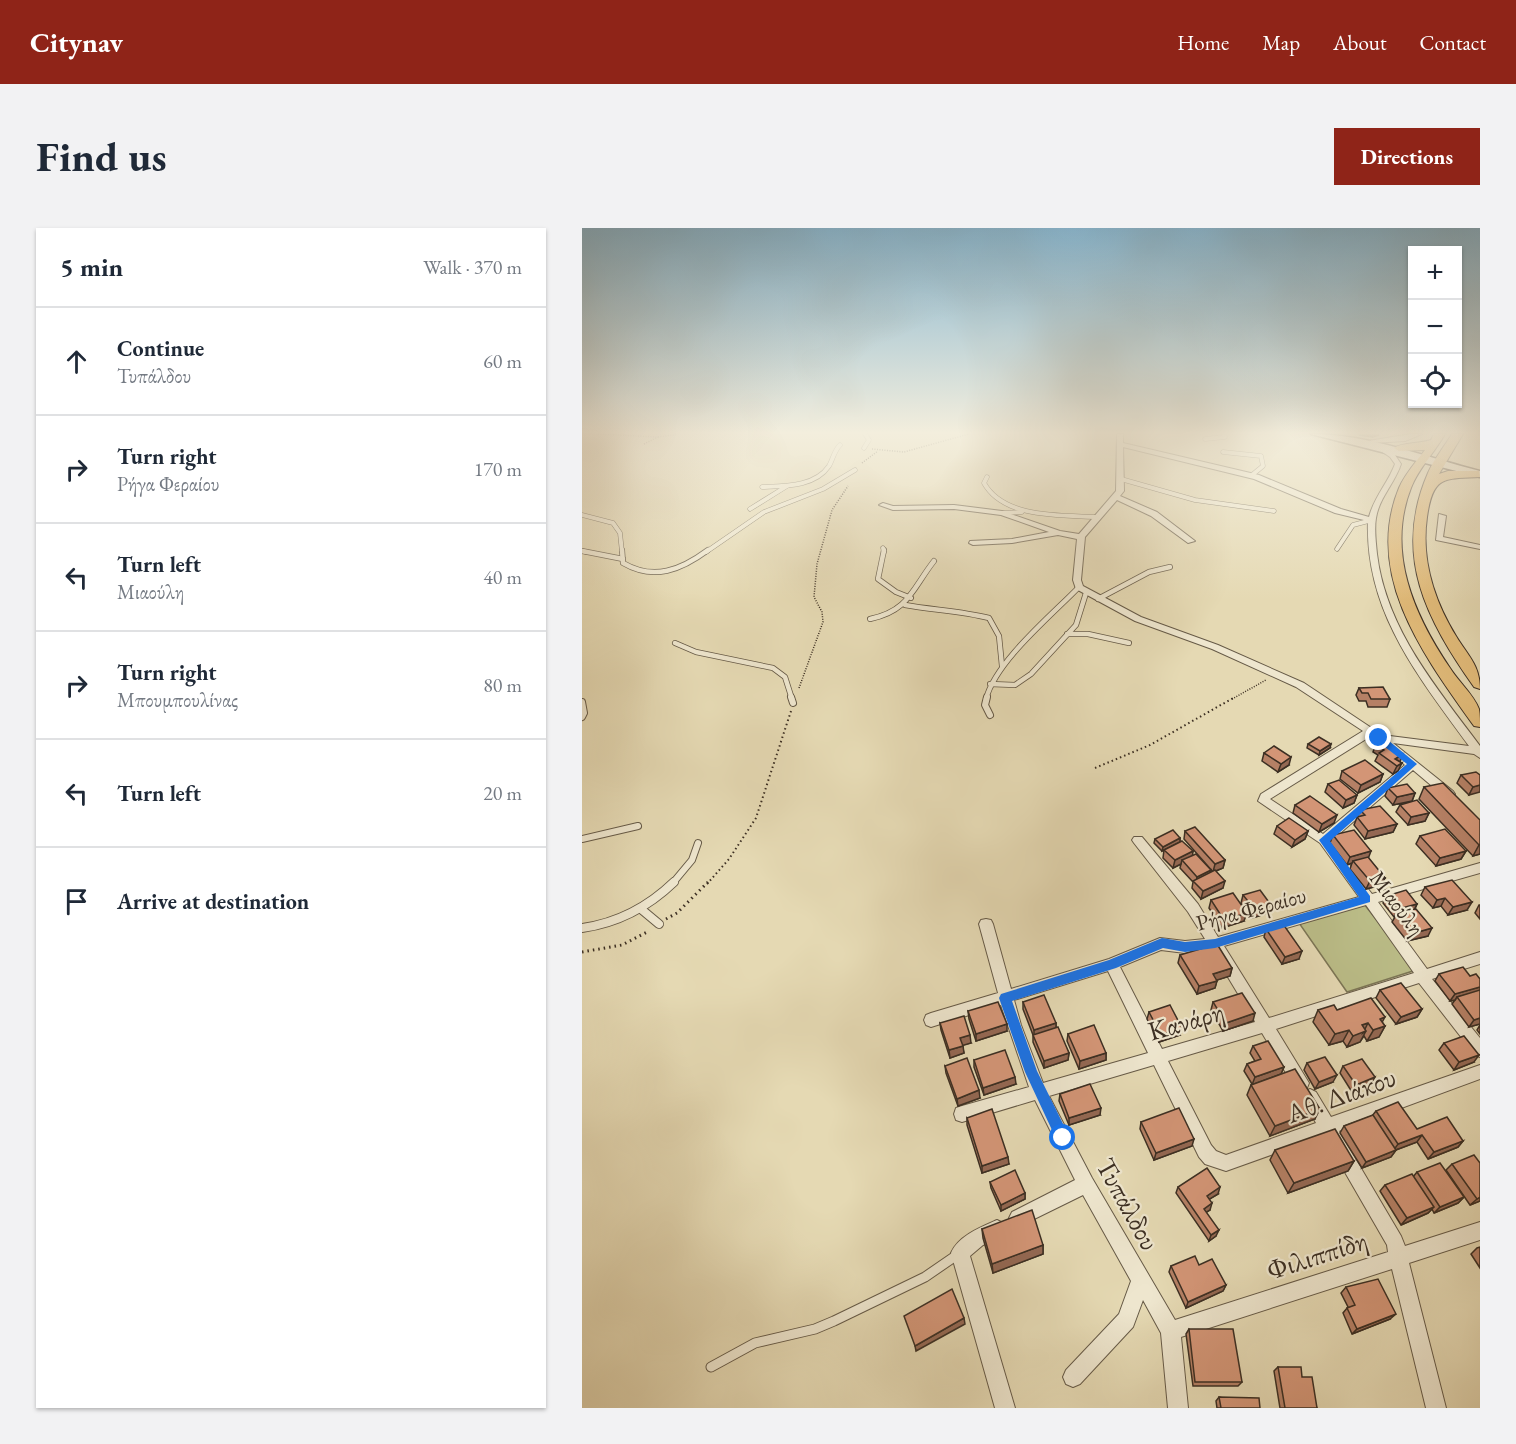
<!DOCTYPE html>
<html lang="en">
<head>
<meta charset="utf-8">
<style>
  :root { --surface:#fff; --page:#f2f2f3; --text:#1f2937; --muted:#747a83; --line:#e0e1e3; --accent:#8f2418 }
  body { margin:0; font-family:"EB Garamond",serif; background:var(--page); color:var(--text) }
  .controls { position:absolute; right:18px; top:18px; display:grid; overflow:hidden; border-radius:0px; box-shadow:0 2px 4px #0004 }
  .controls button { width:54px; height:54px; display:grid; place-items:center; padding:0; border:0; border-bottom:2px solid var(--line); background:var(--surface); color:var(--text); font:30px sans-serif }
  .stop { position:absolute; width:18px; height:18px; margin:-14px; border:4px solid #1a73e8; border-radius:50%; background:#fff }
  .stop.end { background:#1a73e8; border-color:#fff; box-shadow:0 2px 6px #0008 }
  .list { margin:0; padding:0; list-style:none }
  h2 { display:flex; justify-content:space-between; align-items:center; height:78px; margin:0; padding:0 24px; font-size:26px }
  h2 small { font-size:20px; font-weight:400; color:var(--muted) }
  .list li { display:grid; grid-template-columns:39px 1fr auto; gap:18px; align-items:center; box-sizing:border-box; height:108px; padding:0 24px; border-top:2px solid var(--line) }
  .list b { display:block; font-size:22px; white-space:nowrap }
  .list p { margin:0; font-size:20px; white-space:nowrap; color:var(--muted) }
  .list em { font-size:20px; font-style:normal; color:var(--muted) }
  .icon { flex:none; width:33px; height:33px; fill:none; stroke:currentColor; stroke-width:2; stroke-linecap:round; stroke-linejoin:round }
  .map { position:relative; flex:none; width:898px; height:1180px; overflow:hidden; border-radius:0px }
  header { display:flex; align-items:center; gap:36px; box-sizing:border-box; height:84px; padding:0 30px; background:var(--accent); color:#fff }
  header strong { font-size:28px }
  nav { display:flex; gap:33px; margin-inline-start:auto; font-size:21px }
  .intro { display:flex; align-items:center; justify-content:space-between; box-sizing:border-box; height:144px; padding:0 36px }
  h1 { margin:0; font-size:42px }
  .button { padding:15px 27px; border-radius:0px; background:var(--accent); color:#fff; font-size:21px; font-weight:700 }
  main { display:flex; gap:36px; padding:0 36px }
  aside { flex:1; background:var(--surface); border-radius:0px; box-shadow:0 2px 4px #0004 }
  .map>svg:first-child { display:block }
</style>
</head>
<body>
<header>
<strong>Citynav</strong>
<nav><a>Home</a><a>Map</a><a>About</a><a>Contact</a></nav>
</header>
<div class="intro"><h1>Find us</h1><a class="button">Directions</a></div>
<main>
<aside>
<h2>5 min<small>Walk · 370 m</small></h2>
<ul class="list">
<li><svg class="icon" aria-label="ahead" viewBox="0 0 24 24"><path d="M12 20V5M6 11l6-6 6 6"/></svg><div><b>Continue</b><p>Τυπάλδου</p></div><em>60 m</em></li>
<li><svg class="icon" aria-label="right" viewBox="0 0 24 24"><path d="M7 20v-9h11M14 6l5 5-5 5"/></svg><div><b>Turn right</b><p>Ρήγα Φεραίου</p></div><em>170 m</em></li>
<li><svg class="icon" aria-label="left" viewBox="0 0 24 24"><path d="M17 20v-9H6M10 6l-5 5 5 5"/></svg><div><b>Turn left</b><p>Μιαούλη</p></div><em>40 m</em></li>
<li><svg class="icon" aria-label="right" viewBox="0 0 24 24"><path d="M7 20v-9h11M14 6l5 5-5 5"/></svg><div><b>Turn right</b><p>Μπουμπουλίνας</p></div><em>80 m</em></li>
<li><svg class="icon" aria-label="left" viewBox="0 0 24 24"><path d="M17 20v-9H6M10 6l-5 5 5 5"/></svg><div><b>Turn left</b></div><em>20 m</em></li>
<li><svg class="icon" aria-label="arrive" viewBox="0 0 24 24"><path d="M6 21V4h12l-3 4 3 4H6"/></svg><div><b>Arrive at destination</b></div></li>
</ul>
</aside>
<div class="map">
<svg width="898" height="1180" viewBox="0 0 898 1180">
  <rect width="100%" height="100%" fill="#e5d9b3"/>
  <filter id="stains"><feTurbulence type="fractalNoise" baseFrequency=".00333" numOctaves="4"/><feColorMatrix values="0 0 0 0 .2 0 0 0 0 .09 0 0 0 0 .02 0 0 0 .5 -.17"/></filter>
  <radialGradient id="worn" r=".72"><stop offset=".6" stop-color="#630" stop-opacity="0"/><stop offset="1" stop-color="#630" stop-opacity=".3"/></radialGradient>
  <polygon fill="#bbbd88" stroke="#7c7656" stroke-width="1.5" points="782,676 834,742 765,764 717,695"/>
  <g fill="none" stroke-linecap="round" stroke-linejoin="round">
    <defs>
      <g id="lane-far4">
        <polyline points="623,211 643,209 642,206"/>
        <polyline points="282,220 287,212 283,206"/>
        <polyline points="641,224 679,228 681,238 670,247"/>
        <path d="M405 249 402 255C422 291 480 287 516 289"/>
        <polyline points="539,251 613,272 692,283"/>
        <path d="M180 259C202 258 233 259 247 238 251 231 252 223 258 217"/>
        <polyline points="168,281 205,258"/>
        <polyline points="420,285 440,284"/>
        <polyline points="0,287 31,295 38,305 40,324"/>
        <polyline points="301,320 302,324"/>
        <polyline points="755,321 771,297 790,292"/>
        <polyline points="0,323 4,324"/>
        <polyline points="124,324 182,284 241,261 273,242"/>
      </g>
      <g id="lane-far3">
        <path d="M40 322 41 335C72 353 99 342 126 322"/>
        <polyline points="302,322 296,351 314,364 329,370"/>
        <polyline points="0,323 41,331"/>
        <polyline points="516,371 567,344 588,339"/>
        <path d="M323 377C351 382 380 383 407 390L417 408 420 438"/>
        <path d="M288 391C327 383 330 361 352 333"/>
        <polyline points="485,406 506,406 547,415"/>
        <polyline points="93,415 114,424 191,440 203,449 210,471"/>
        <polyline points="408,456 433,457 449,446 494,397 504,365"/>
        <path d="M404 471C414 433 469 388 497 359"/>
      </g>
      <g id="lane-far2">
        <polyline points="209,469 211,475"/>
        <polyline points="405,469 403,477 408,487"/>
        <polyline points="0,474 2,485 0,489"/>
        <polyline points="0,611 56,598"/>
        <polyline points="90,656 110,632 116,615"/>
      </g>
      <g id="lane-far1">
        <polyline points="59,681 77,696"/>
        <path d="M0 700C36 695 65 680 92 654"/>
      </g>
      <polyline id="lane" points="129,1139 173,1115 233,1101 252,1093 343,1049 375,1027"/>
      <g id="street">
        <path d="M535 206H541V215L677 247 759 281 787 289C792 269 806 255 813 236L808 229 793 219 798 218 813 227 819 236C813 255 797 270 794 290 792 301 794 315 795 326 804 401 855 460 898 518V530L892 526 811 515 871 563 873 566 871 569H863L831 542 749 613 790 666 898 635V645L796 674 845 741 898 724V736L850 751 898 810V829L893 827 837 755 694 801 727 855 725 860 719 862 713 860 680 805 586 833 629 917 634 923 644 927 734 895 720 869 722 864 728 861 734 864 749 889 898 837V851L757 903 819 1008 823 1018 898 994V1012L827 1035 864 1180H844L810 1041 599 1109 606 1180H586L579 1105 561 1072 551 1099 498 1156 491 1159 484 1156 481 1149 484 1142 537 1086 549 1053 501 967 442 996 436 999 430 996 427 990 430 984 493 952 453 872 380 894 374 892 372 886 374 880 380 878 447 859 419 777 349 799 344 797 342 792 344 787 349 785 416 765 397 696 399 692 404 691 409 692 411 696 429 761 527 731 578 710 603 713 623 711 606 684 552 615 550 612 552 609H560L616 676 636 709 777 669 738 615 676 573 679 566 781 503 714 459 630 421 553 393 494 361 491 352 495 311 476 307 430 315 391 317 387 315 388 313 430 311 467 304 419 287 372 281 311 282 297 277 301 275 311 278 372 277 420 283 478 303 497 306 534 263ZM541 219 672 251 753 285 786 293C783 384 837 449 887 518L800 507 722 455 636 417 559 389 501 358 499 352 503 309 535 272 569 288 606 315 613 313 575 284 538 268 542 263ZM789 508 823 537 741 606 688 571ZM784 677 832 745 687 790 642 718ZM629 721 673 794 580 821 538 739 579 722 603 725ZM526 743 566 825 461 855 439 797 432 772ZM572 837 617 929 623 936 644 943 742 908 805 1017 806 1024 593 1092 510 950 467 868Z"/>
        <polygon points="829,206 840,206 823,213 789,215 786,213"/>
        <polygon points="857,286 864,288 861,309 898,317 898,321 854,312"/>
        <path d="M415 992 421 995 424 1001 421 1007 401 1017 388 1028 433 1180H413L369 1025C376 1008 399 999 415 992Z"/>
      </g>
      <path id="secondary" d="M729 206C786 206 843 229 898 243V249Z"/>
      <g id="primary">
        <path d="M852 206H863C853 224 836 241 829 260 804 324 832 387 868 440 876 453 892 467 897 481 898 486 898 494 898 499L892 498C843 429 781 348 817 260 823 246 834 234 843 222L817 223 812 220C821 214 837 216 849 212Z"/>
        <path d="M870 206H881L857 246 866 243H897L898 249C862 251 851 247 845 289 839 331 852 372 874 408 886 428 898 437 898 461L892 459C845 392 810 328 846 245 852 231 862 219 870 206Z"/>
      </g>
    </defs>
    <use href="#lane-far4" stroke="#665a47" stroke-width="5"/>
    <use href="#lane-far3" stroke="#665a47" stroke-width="6"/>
    <use href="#lane-far2" stroke="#665a47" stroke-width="8"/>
    <use href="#lane-far1" stroke="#665a47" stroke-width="10"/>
    <use href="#lane" stroke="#665a47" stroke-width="11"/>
    <use href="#street" stroke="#665a47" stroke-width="2"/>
    <use href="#secondary" stroke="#3c2f23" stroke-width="3"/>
    <use href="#primary" stroke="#3c2f23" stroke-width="2"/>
    <g stroke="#3c2f23" stroke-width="1.5" stroke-dasharray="1 1.5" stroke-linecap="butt">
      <polyline points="16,206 76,209 96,206"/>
      <polyline points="62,216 76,209"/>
      <polyline points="290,221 322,224 387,206"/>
      <polyline points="280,235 296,223"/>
      <polyline points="217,460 241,394 240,384 232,369 235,336 250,282 266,258"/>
      <polyline points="650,471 684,452"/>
    </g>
    <g stroke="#3c2f23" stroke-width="2" stroke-dasharray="1.5 3" stroke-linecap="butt">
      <polyline points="513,540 568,517 653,469"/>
      <polyline points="125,656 147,631 174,590 209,483"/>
    </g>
    <g stroke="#3c2f23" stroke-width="3" stroke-dasharray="1.5 4" stroke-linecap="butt">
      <polyline points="84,691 95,685 126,654"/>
      <polyline points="0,724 40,717 67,703"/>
    </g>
    <use href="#lane-far4" stroke="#eee6ce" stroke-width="4"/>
    <use href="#lane-far3" stroke="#eee6ce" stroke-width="4.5"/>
    <use href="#lane-far2" stroke="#eee6ce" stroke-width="6"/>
    <use href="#lane-far1" stroke="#eee6ce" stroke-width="8"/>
    <use href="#lane" stroke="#eee6ce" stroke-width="9"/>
    <use href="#street" fill="#eee6ce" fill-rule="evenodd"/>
    <use href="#secondary" fill="#eee6ce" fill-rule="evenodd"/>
    <use href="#primary" fill="#e2bc7a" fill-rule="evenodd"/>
  </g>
  <g fill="#b58065" stroke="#3c2f23" stroke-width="1.5">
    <polygon points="777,207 797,207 791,209"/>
    <polygon points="777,460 808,471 805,479 786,479 784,473 777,473 774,467"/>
    <polygon points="726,516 748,520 737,527 725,520"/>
    <polygon points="794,516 818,534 816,543 811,546 793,533 796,527 791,524"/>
    <polygon points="682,525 707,537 696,544 680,533"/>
    <polygon points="760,543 801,546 798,554 776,565 758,551"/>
    <polygon points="879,547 898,547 887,567 875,555"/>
    <polygon points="746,556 775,567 772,575 761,580 743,564"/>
    <polygon points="842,559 898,592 898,626 891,628 837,571"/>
    <polygon points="806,560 833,565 830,573 811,577 803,568"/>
    <polygon points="713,577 752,595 737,604 711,585"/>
    <polygon points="818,577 847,585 843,593 826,597 814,584"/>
    <polygon points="778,582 815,596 811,604 783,611 772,597"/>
    <polygon points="695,598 726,603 723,611 710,619 692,606"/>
    <polygon points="603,603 643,632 641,640 634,643 641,660 619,671 610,660 611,654 598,640 599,636 591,640 581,630 582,622 611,623 610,627 629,642 628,645 631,644 602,611"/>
    <polygon points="751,607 786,630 803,650 799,657 784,661 768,641 770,635 765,637 748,615"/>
    <polygon points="838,608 884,623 879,631 854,638 834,616"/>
    <polygon points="598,610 598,614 580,623 572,615 573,611"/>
    <polygon points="843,659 885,682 866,687 859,678 851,680 839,667"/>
    <polygon points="661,667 689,677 687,685 670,690 659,675"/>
    <polygon points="805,668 835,676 833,681 846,708 825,713 810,694 813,689 812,689 801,675"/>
    <polygon points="629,672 662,693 640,700 627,680"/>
    <polygon points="897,677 898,677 898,691 893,685"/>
    <polygon points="684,701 717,731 700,736 682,709"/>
    <polygon points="598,727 650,740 648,748 635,752 633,760 615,766 596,735"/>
    <polygon points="857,746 888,748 898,751 898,796 887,799 870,776 873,772 868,773 853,753"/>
    <polygon points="798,762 840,781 835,789 814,796 794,770"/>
    <polygon points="441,774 474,795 474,799 487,825 486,832 462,840 451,814 451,807 441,781"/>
    <polygon points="631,774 671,793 641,803 629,782"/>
    <polygon points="736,782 755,782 800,794 803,798 797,809 785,813 782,808 778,814 765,819 761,813 747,817 731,794"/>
    <polygon points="386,783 425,803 394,813 387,791"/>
    <polygon points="567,784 598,807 577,814 565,791"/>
    <polygon points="358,795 389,815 380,817 382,825 368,830 359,802"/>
    <polygon points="898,797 898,806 895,802"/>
    <polygon points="486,806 524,825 524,832 497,841 485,813"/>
    <polygon points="862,815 892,834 872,842 857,822"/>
    <polygon points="671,818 702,839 699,846 733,891 688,908 665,867 669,857 670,856 662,843 665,836 673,833 668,825"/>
    <polygon points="392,832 434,856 402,867 392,839"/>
    <polygon points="725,835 751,854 733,861 722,842"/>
    <polygon points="363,838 398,870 376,878 364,845"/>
    <polygon points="761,838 789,857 770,864 758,845"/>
    <polygon points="478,866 518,887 487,897 477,873"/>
    <polygon points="794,883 835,901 881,913 876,919 846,931 835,914 814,922 809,929 780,940 758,905 762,898 790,888"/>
    <polygon points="385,890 427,936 400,945 385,897"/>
    <polygon points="559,894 610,918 572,932 558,901"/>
    <polygon points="693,922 772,933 766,943 706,965 688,932"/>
    <polygon points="898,935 898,973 888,977 864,942 870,936"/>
    <polygon points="835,944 882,969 876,975 852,985 850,981 846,985 819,997 798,963 803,957 831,949"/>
    <polygon points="408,954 443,965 443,971 419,983 409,960"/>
    <polygon points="596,959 636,966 627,971 628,982 624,984 634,1008 627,1013 594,965"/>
    <polygon points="400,1001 461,1017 461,1026 411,1045 401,1010"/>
    <polygon points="898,1019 898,1040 889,1026 895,1020"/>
    <polygon points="617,1037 644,1057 641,1063 604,1080 587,1044 589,1038"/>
    <polygon points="764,1059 808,1091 770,1106 761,1085 766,1079 759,1065"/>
    <polygon points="607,1101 660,1154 656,1158 611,1158 604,1106"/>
    <polygon points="696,1139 720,1149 735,1180 698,1180 692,1143"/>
    <polygon points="637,1169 678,1180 635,1180 634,1173"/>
  </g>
  <g fill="#946853" stroke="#3c2f23" stroke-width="1.5">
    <polygon points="749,516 748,520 737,527 738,523"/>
    <polygon points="821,526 818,534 813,531"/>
    <polygon points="709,529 707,537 696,544 699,536"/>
    <polygon points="820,535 816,543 811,546 815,538"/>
    <polygon points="801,546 798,554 776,565 779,557"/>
    <polygon points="898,557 898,564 887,567 891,559"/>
    <polygon points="833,565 830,573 811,577 815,569"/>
    <polygon points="775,567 772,575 761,580 764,572"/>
    <polygon points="847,585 843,593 826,597 829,589"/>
    <polygon points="755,587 752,595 737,604 740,596"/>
    <polygon points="815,596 811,604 783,611 786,603"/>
    <polygon points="726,603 723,611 710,619 713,612"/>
    <polygon points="598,610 598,614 580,623 581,619"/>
    <polygon points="898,616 898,626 891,628 897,617"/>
    <polygon points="611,623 610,631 600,632 599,636 591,640 593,632"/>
    <polygon points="789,623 786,631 771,633 770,635 765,637 768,629"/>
    <polygon points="884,623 879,631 854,638 858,630"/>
    <polygon points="643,632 641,640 631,644 633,636"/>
    <polygon points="629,642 627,650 614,655 615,649"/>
    <polygon points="803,650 799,657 784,661 788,653"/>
    <polygon points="643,653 641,660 619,671 621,663"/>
    <polygon points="863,670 859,678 851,680 855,672"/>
    <polygon points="890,674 885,682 866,687 871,679"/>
    <polygon points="835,676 831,684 814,686 812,689 816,681"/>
    <polygon points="689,677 687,685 670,690 673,682"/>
    <polygon points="665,685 662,693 640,700 642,692"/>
    <polygon points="850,700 846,708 825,713 829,706"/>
    <polygon points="720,723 717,731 700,736 703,729"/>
    <polygon points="650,740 648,748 629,754 631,746"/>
    <polygon points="635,753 633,760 615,766 617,758"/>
    <polygon points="898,759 898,764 875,769 873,772 868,773 873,766"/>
    <polygon points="840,781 835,789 814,796 819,789"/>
    <polygon points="673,785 671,793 641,803 644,795"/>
    <polygon points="803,789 797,800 803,798 797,809 785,813 798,791"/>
    <polygon points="898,790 898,796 887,799 892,792"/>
    <polygon points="474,795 474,802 452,809 452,802"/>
    <polygon points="786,795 781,805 784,803 778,814 765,819 771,808 780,797"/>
    <polygon points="425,796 425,803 394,813 394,806"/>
    <polygon points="600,800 598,807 577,814 579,807"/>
    <polygon points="767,802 761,813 747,817 753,806"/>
    <polygon points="388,807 389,815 379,818 378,810"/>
    <polygon points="381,818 382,825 368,830 367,822"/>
    <polygon points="487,825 486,832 462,840 462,833"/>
    <polygon points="524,825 524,832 497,841 498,833"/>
    <polygon points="897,827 892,834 872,842 877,834"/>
    <polygon points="702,839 699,846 670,857 673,849"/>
    <polygon points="755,847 751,854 733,861 737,854"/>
    <polygon points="433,849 434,856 402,867 401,860"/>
    <polygon points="793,849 789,857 770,864 774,857"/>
    <polygon points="397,862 398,870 376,878 375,871"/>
    <polygon points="519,880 518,887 487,897 487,890"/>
    <polygon points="738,881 733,891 688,908 693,898"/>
    <polygon points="840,907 835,914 811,923 816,916"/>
    <polygon points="612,911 610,918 572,932 574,925"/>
    <polygon points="881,913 876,919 846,931 852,924"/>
    <polygon points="814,922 809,929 780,940 784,934"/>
    <polygon points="426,929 427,936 400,945 400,938"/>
    <polygon points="772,933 766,943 706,965 712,955"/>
    <polygon points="638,959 636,966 623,974 625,968"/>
    <polygon points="443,965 443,971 419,983 419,977"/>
    <polygon points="882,969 876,975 852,985 858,979"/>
    <polygon points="898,969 898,973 888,977 895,971"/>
    <polygon points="630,975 628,982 620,987 622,981"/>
    <polygon points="852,979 846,985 819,997 825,990"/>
    <polygon points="637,1002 634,1008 627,1013 629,1007"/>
    <polygon points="461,1017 461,1026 411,1045 410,1036"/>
    <polygon points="644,1057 641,1063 604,1080 606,1074"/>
    <polygon points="814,1086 808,1091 770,1106 775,1101"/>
    <polygon points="382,1090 383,1096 334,1123 333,1118"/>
  </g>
  <g fill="#d39576" stroke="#3c2f23" stroke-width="1.5">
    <polygon points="801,459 808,471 789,471 786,465 780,465 777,460"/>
    <polygon points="737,509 749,516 738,523 726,516"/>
    <polygon points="802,513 821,526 813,531 820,535 815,538 797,525 802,522 794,516"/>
    <polygon points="692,518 709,529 699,536 682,525"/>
    <polygon points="783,532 801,546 779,557 760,543"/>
    <polygon points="894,544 898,547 898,557 891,559 879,547"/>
    <polygon points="757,552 775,567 764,572 746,556"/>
    <polygon points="861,555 898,592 898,616 897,617 842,559"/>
    <polygon points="825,556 833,565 815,569 806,560"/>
    <polygon points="728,568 755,587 740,596 713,577"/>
    <polygon points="835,572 847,585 829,589 818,577"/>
    <polygon points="798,578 815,596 786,603 775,589 783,587 778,582"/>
    <polygon points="707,590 726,603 713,612 695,598"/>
    <polygon points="613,599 643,632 633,636 603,603"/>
    <polygon points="863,601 884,623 858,630 838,608"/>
    <polygon points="591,602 598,610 581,619 573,611"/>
    <polygon points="772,602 789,623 768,629 751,607"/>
    <polygon points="600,613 611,623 593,632 582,622"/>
    <polygon points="614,626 629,642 615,649 600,632"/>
    <polygon points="786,629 803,650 788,653 771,633"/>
    <polygon points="633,642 643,653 621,663 611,653"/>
    <polygon points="870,652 890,674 871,679 863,670 855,672 843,659"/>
    <polygon points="678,662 689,677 673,682 661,667"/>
    <polygon points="824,662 835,676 816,681 805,668"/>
    <polygon points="651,665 665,685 642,692 629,672"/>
    <polygon points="834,681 850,700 829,706 814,686"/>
    <polygon points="701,696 720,723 703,729 684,701"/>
    <polygon points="635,716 650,740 631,746 635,753 617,758 598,727"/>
    <polygon points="881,739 888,748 894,746 898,751 898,759 873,766 857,746"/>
    <polygon points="819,755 840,781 819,789 798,762"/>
    <polygon points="898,762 898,790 892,792 875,769"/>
    <polygon points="660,765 673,785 644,795 631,774"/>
    <polygon points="462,767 474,795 452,802 441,774"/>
    <polygon points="789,770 803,789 798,791 803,798 791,802 786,795 780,797 784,803 771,808 767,802 753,806 736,782 752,777 755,782"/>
    <polygon points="416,774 425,796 394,806 386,783"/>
    <polygon points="588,777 600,800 579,807 567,784"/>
    <polygon points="382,788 388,807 378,810 381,818 367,822 358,795"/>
    <polygon points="512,797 524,825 498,833 486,806"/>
    <polygon points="476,799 487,825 462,833 451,807"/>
    <polygon points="882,808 897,827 877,834 862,815"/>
    <polygon points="686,813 702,839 673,849 665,836 679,831 671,818"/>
    <polygon points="423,822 433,849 401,860 392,832"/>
    <polygon points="743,829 755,847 737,854 725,835"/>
    <polygon points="385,830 397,862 375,871 363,838"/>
    <polygon points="780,831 793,849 774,857 761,838"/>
    <polygon points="713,841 738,881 693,898 669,857"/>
    <polygon points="508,856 519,880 487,890 478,866"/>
    <polygon points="816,874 835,901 865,889 881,913 852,924 840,907 816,916 794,883"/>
    <polygon points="597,880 612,911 574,925 559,894"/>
    <polygon points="410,881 426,929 400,938 385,890"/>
    <polygon points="791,887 814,922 784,934 762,898"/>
    <polygon points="753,901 772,933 712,955 693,922"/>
    <polygon points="892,927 898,935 898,969 895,971 870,936"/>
    <polygon points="858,935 882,969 858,979 835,944"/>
    <polygon points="625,940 638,959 625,968 630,975 622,981 637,1002 629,1007 596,959"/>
    <polygon points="433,942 443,965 419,977 408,954"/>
    <polygon points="830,946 852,979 825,990 803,957"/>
    <polygon points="450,982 461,1017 410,1036 400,1001"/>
    <polygon points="613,1028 617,1037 630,1031 644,1057 606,1074 589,1038"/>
    <polygon points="796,1051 814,1086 775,1101 765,1080 773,1077 764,1059"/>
    <polygon points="370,1061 382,1090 333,1118 322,1088"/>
    <polygon points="607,1101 651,1101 660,1154 613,1154"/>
    <polygon points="696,1139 719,1139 720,1149 730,1149 735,1180 703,1180"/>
    <polygon points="637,1169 677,1170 678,1180 639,1180"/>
  </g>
  <linearGradient id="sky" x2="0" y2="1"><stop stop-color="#87b6d0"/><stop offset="0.55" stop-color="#f3eedd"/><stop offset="1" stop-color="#f3eedd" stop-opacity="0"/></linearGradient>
  <rect width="898" height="372" fill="url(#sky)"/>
  <polygon fill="#1a73e8" points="794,508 801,508 835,536 748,613 788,668 788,674 633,720 603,724 581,720 534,740 430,773 455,843 488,910 486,915 481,917 476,915 443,844 417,770 419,766 527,732 580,710 603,714 633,711 777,669 737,612 825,536 794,512"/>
  <g text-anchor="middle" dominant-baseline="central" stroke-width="4.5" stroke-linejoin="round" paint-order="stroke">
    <g font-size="22" fill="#3c2f23" stroke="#eee6ce">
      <text transform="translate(815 675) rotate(53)">Μιαούλη</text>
      <text transform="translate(669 681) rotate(-15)">Ρήγα Φεραίου</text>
    </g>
    <g font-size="27" fill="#3c2f23" stroke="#eee6ce">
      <text transform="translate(604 793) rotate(-16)">Κανάρη</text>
      <text transform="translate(759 867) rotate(-20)">Αθ. Διάκου</text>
      <text transform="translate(546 976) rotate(61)">Τυπάλδου</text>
      <text transform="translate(735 1027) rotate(-18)">Φιλιππίδη</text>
    </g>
  </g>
  <rect width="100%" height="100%" filter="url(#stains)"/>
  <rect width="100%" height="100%" fill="url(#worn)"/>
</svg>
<div class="controls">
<button>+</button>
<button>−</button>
<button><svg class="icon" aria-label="locate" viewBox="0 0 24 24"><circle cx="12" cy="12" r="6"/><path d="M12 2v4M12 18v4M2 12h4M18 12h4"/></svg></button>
</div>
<div class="stop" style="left:481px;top:910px"></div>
<div class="stop end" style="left:797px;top:510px"></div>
</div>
</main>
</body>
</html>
